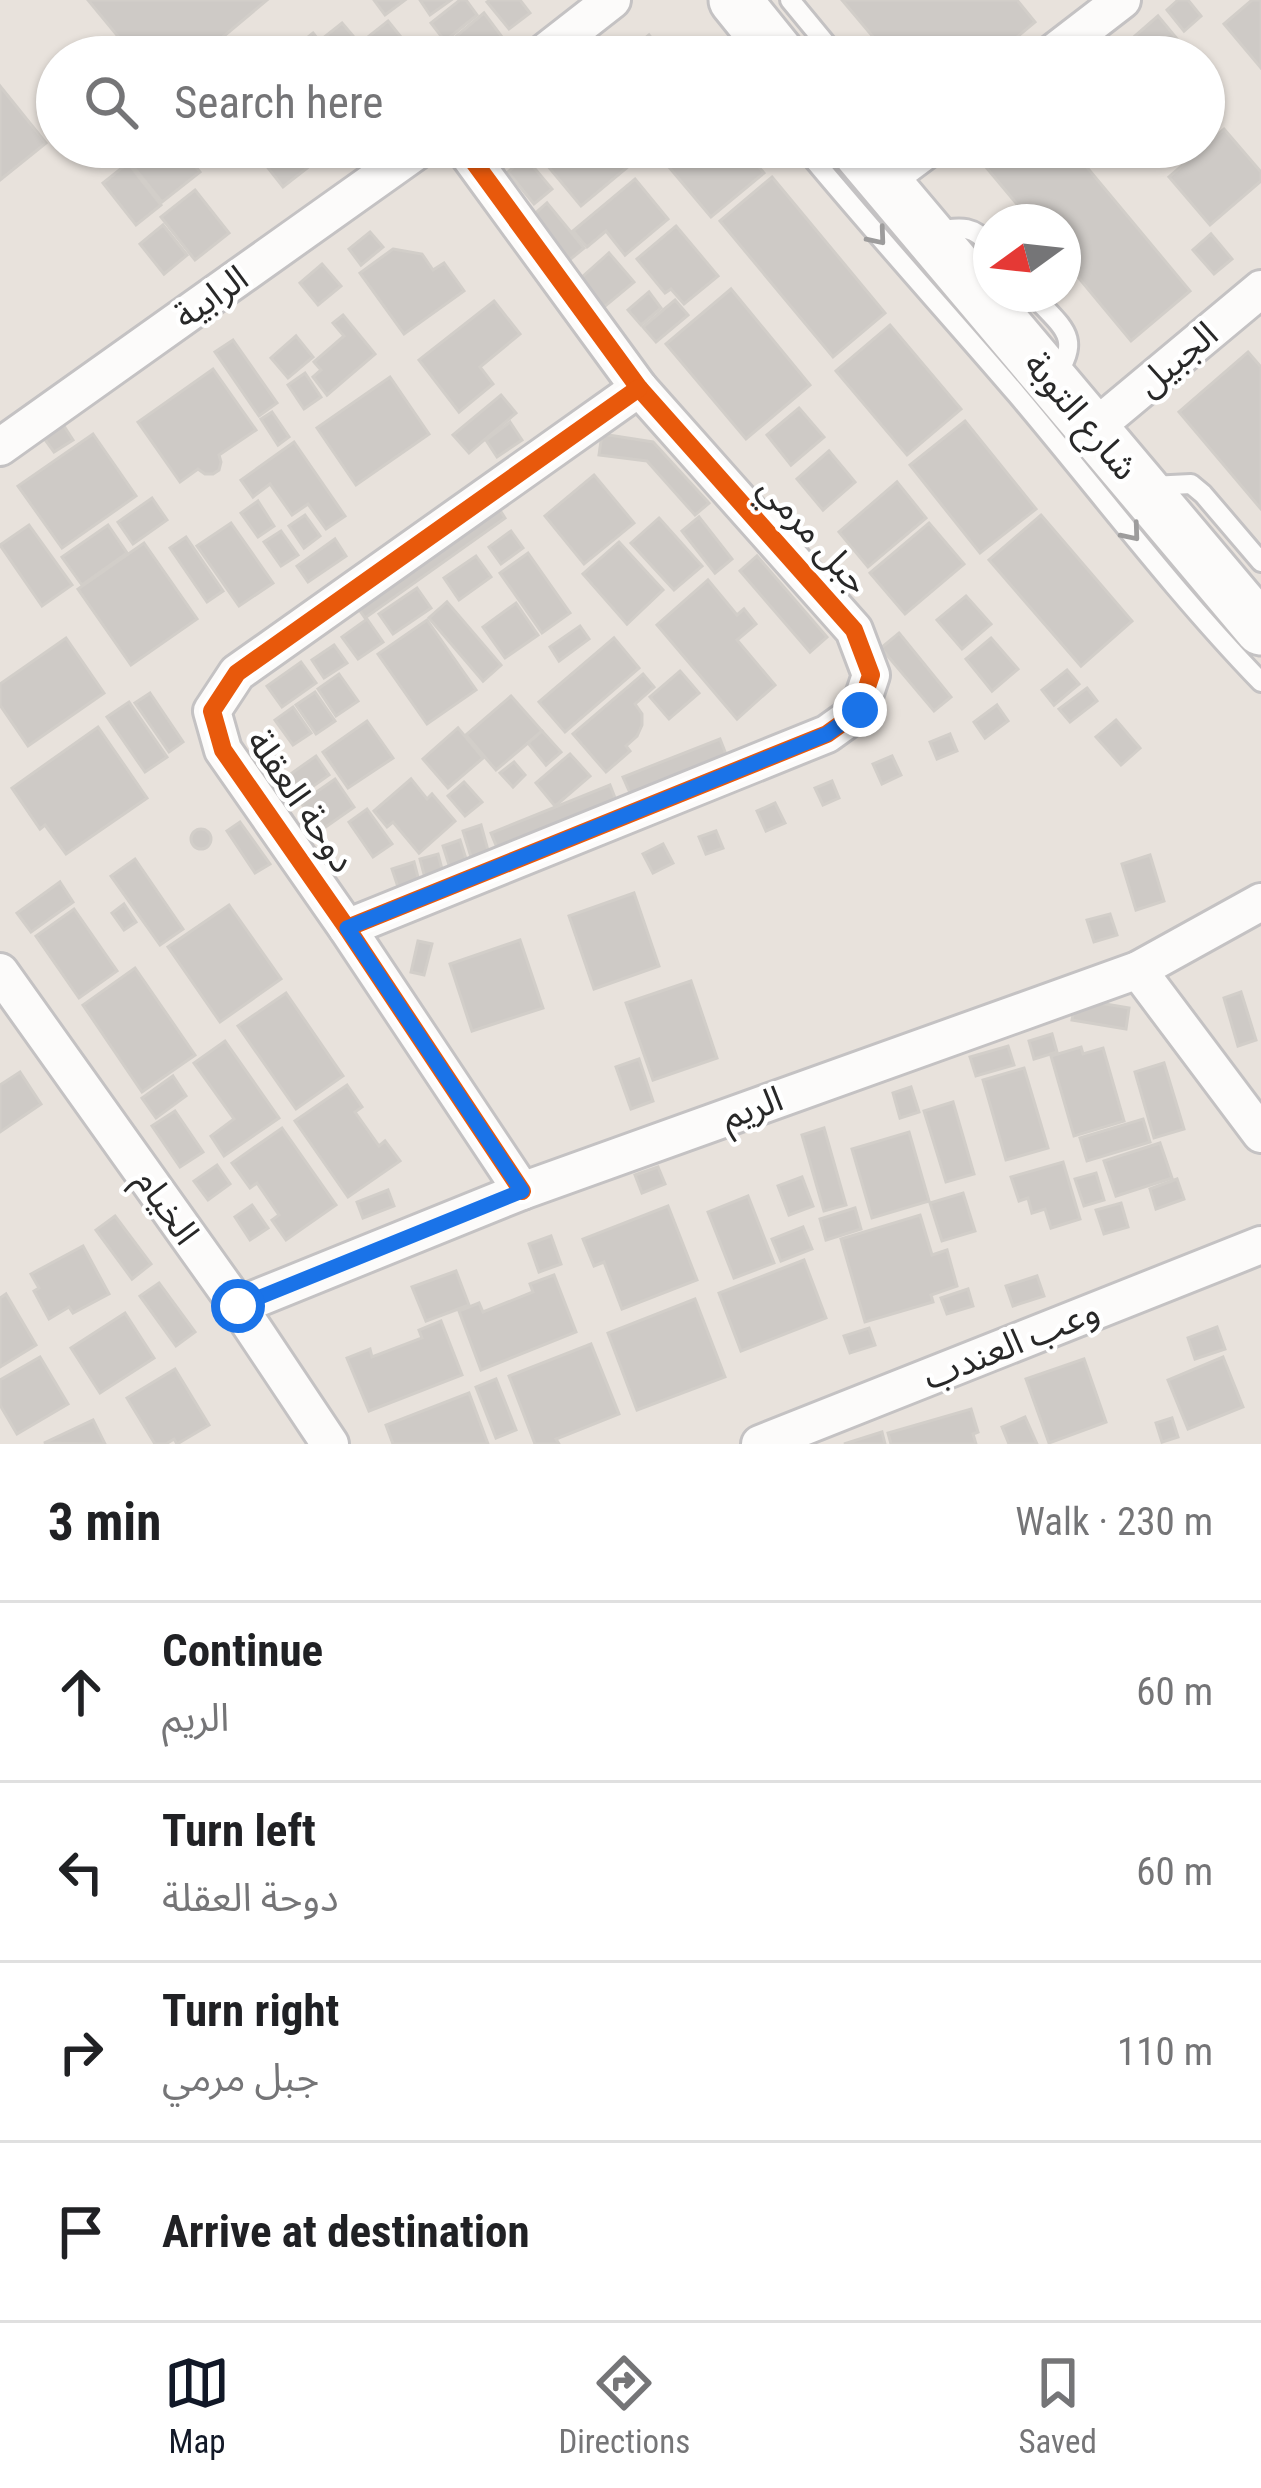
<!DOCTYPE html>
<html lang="en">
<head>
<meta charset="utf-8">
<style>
  :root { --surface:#fff; --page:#f6f6f6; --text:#202124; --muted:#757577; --line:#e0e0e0; --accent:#111827 }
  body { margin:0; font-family:"Roboto Condensed","Noto Sans Arabic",sans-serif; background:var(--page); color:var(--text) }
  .compass { position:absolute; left:973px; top:204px; width:108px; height:108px; border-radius:50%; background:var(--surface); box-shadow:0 3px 9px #0004; rotate:255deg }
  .stop { position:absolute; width:36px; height:36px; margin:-27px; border:9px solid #1a73e8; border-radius:50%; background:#fff }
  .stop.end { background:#1a73e8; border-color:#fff; box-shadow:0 3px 12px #0008 }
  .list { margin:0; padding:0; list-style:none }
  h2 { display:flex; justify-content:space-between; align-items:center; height:156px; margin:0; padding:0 48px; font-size:51px }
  h2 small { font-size:39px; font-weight:400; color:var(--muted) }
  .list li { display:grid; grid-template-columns:78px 1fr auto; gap:36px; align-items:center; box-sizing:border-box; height:180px; padding:0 48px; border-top:3px solid var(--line) }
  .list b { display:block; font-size:45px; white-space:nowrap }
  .list p { margin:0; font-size:39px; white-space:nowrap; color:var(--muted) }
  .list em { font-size:39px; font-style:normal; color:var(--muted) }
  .icon { flex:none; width:66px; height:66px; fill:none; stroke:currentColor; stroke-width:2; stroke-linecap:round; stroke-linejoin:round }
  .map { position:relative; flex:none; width:1261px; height:1444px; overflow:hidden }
  .search { position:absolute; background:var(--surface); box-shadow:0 3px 9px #0004; left:36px; right:36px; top:36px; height:132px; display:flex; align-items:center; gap:30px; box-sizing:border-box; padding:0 42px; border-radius:66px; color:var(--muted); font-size:45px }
  .sheet { height:876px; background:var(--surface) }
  nav { display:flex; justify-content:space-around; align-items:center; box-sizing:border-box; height:168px; border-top:3px solid var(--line); background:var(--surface); font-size:33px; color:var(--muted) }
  nav a { display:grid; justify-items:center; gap:6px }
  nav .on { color:var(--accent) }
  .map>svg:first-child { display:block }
</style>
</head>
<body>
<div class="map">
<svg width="1261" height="1444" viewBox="0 0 1261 1444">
  <rect width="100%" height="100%" fill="#e8e2dc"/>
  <g fill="#cecac6" stroke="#d2cec9" stroke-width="3">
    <polygon points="88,0 267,0 199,57 135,57"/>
    <polygon points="374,0 405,0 385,15"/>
    <polygon points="420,0 451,0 430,15"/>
    <polygon points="460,0 466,0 477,15 445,41 431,23"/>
    <polygon points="490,0 520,0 530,13 509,29 487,2"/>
    <polygon points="842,0 1017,0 1035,22 993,57 890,57"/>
    <polygon points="1178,0 1188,0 1201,16 1184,31 1167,10"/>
    <polygon points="1252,0 1261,0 1261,68 1224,24"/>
    <polygon points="484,13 502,37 477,57 457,57 447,44"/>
    <polygon points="1158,16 1178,40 1158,57 1139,57 1127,43"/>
    <polygon points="388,21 417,57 376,57 363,41"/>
    <polygon points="342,23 369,55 367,57 337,57 322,39"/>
    <polygon points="313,33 332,57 283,57"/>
    <polygon points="649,35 667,57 623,57"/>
    <polygon points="0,86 46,143 0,180"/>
    <polygon points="1224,129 1261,172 1261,181 1210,225 1169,177"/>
    <polygon points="154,147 180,147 200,172 162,202 132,165"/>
    <polygon points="286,147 312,147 320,158 283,187 265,164"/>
    <polygon points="487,147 516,147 516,161 487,162"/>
    <polygon points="532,147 615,147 630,165 581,206"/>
    <polygon points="652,147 742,147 764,173 711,217"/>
    <polygon points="996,147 1070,147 1190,291 1131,341 1063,259 1063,222 1032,222 980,160"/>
    <polygon points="525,157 552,189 534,204 508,172"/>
    <polygon points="128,163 161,205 136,225 103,183"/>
    <polygon points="772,177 885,313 833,357 720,221"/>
    <polygon points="635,179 668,219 625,255 606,231 587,247 573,231"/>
    <polygon points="195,190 229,233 195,260 161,217"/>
    <polygon points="547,203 584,248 567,262 530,218"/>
    <polygon points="163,225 187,255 164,274 140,244"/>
    <polygon points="676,226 718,276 684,304 671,289 665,293 637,259"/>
    <polygon points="370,232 383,247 361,265 349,249"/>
    <polygon points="1211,234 1232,259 1214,274 1193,250"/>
    <polygon points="393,249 422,254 433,270 444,263 464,291 404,334 360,273"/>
    <polygon points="609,253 634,282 604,307 580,279"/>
    <polygon points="322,264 341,286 318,305 300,283"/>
    <polygon points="731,289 810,385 746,439 666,344"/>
    <polygon points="649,292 661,308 641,325 628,310"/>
    <polygon points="675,300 688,315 656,342 643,327"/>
    <polygon points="494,301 520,334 480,367 493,384 459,412 419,360"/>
    <polygon points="343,315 375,354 327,395 313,377 321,370 314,362 344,336 333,323"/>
    <polygon points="890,325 961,409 907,455 836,371"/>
    <polygon points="296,336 313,357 288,378 271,358"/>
    <polygon points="233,340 277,403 259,416 215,352"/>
    <polygon points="1248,352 1261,367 1261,509 1179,412"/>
    <polygon points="213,369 256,430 219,455 221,462 219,470 213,474 205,474 198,469 180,482 138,422"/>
    <polygon points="305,373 321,397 304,409 288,385"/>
    <polygon points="390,377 429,434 356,485 317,428"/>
    <polygon points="501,395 516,413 469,453 453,435"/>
    <polygon points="799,408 824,437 791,465 767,435"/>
    <polygon points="272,412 289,437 278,445 261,419"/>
    <polygon points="60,420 73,440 54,452 41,434"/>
    <polygon points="965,421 1036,509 980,553 910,465"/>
    <polygon points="510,422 522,440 497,457 486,440"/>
    <polygon points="93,434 136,496 62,548 18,486"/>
    <polygon points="602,434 653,442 709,503 695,515 647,461 599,455"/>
    <polygon points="294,442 345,516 326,529 308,504 292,515 270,484 253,497 241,480"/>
    <polygon points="829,451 855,482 823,510 797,479"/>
    <polygon points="594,475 634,523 584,564 545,516"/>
    <polygon points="897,482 926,518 868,567 839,532"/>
    <polygon points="152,498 167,520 133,544 118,522"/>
    <polygon points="258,501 274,526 258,537 241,513"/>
    <polygon points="496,504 505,518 365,618 356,605"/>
    <polygon points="305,515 320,536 304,548 289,526"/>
    <polygon points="1041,515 1132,621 1081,666 989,560"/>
    <polygon points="699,517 732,559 715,573 682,531"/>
    <polygon points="659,518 702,566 674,590 631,543"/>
    <polygon points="231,523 273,583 239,606 197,546"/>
    <polygon points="929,523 964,564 905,614 870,573"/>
    <polygon points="29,525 72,585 42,606 0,545"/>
    <polygon points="108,525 127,553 82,585 62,557"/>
    <polygon points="281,531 298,555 281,566 264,542"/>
    <polygon points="511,531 523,548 501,564 489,547"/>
    <polygon points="186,537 223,591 207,602 170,548"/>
    <polygon points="335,539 346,556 308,582 297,566"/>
    <polygon points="619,542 663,590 627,624 583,574"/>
    <polygon points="144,543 197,619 131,665 78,589"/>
    <polygon points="528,553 570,613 542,633 500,573"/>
    <polygon points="476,556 491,577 459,600 444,578"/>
    <polygon points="757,556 827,637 810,652 740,571"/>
    <polygon points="708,580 737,615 744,609 756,624 737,640 775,685 737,719 657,625"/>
    <polygon points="417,588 431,608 393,634 379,614"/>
    <polygon points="966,596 991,624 962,649 937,620"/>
    <polygon points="447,602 501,665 483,681 429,618"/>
    <polygon points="516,603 538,635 505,658 483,627"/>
    <polygon points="367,619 383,642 358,659 342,637"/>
    <polygon points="427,620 476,690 427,724 378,654"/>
    <polygon points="580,626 589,639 559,661 550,647"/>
    <polygon points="899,633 951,697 934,711 881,648"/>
    <polygon points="66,638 104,693 28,746 0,705 0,684"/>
    <polygon points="614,638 639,668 565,732 539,702"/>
    <polygon points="991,638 1018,669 992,691 966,659"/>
    <polygon points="334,645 347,663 324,678 312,660"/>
    <polygon points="301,662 316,683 282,707 267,686"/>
    <polygon points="1067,670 1079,684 1054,705 1042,690"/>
    <polygon points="680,671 699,693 669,719 650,697"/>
    <polygon points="339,674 358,701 336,716 318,689"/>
    <polygon points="643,674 654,687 635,704 642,714 642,725 637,736 626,746 630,751 606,772 573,734"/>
    <polygon points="1087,688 1097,701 1070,722 1059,709"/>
    <polygon points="315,692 335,721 316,734 296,705"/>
    <polygon points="150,693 183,742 169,752 135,703"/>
    <polygon points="511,696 542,731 496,770 466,735"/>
    <polygon points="129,702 167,757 145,772 107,717"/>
    <polygon points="997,705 1008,721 985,738 974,722"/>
    <polygon points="293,707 311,733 293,745 275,720"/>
    <polygon points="1116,720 1140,748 1121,765 1096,737"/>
    <polygon points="367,721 393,758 348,788 323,752"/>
    <polygon points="98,727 147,798 66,854 45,825 40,829 12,788"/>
    <polygon points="458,728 483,758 448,788 423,759"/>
    <polygon points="542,731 561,752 546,765 528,743"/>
    <polygon points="950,734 957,751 937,759 930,742"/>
    <polygon points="720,739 727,757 631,795 623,777"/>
    <polygon points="570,754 590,776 555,806 536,783"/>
    <polygon points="316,756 329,775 298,797 285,778"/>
    <polygon points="892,756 901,775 882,784 873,764"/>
    <polygon points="514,762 525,775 513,787 500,773"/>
    <polygon points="335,779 354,807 320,831 301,803"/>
    <polygon points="411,779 427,799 432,794 455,821 419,853 393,822 387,827 374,811"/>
    <polygon points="832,781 839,798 823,805 815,788"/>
    <polygon points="464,782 482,802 465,816 448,796"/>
    <polygon points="610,785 617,803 498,850 491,833"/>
    <polygon points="775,803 785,823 766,831 757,811"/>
    <polygon points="367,809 392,844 373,857 349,822"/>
    <polygon points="240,822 270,864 255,873 227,831"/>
    <polygon points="481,825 489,854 472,860 463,831"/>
    <circle cx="201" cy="839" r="10"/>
    <polygon points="716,831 723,848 706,854 699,837"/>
    <polygon points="460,840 467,862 450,868 443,846"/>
    <polygon points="663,844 673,863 653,873 643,854"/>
    <polygon points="438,854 443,873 425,878 420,859"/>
    <polygon points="1150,855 1164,901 1136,910 1122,864"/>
    <polygon points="135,859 183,929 160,945 111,876"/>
    <polygon points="414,862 419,881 398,887 392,869"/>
    <polygon points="60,882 73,902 31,932 17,913"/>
    <polygon points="634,893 659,966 594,989 569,916"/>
    <polygon points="124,904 136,922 124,930 112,913"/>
    <polygon points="229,905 281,979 220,1022 168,947"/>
    <polygon points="74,909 117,971 79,998 36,936"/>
    <polygon points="1110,914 1117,935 1094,942 1087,920"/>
    <polygon points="520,940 543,1008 472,1031 450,964"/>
    <polygon points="418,941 432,944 424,975 411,972"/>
    <polygon points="135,968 195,1055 142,1092 83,1005"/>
    <polygon points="691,981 717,1058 653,1080 626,1003"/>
    <polygon points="1241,992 1256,1040 1238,1046 1224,998"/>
    <polygon points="286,993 343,1076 296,1109 238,1026"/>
    <polygon points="1076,999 1129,1008 1126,1029 1072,1020"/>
    <polygon points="1052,1034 1057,1052 1034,1059 1029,1041"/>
    <polygon points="225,1041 279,1118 224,1156 211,1136 234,1119 194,1063"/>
    <polygon points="1008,1046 1014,1065 976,1076 970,1057"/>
    <polygon points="1081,1047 1083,1054 1103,1048 1124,1121 1074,1136 1051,1056"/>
    <polygon points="639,1059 653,1101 631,1109 616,1067"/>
    <polygon points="1164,1063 1184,1129 1154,1138 1135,1072"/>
    <polygon points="1024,1068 1048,1148 1006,1160 983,1080"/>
    <polygon points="20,1072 41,1104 0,1132 0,1085"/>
    <polygon points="173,1076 186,1096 156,1118 142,1098"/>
    <polygon points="347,1085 362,1107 355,1112 379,1146 385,1141 400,1161 348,1197 295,1121"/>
    <polygon points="911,1087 919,1112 900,1118 893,1093"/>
    <polygon points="953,1102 974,1174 946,1182 924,1111"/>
    <polygon points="175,1111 203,1152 180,1167 152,1126"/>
    <polygon points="1143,1119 1150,1142 1087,1161 1080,1138"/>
    <polygon points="282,1128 336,1205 286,1240 272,1220 279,1215 257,1183 250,1188 232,1163"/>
    <polygon points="824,1128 846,1205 824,1211 802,1135"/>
    <polygon points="909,1132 929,1201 872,1218 852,1149"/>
    <polygon points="1160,1143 1172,1178 1116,1196 1104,1161"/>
    <polygon points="1063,1162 1080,1219 1051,1228 1045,1209 1032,1213 1028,1198 1019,1201 1011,1177"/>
    <polygon points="217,1165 230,1184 208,1200 194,1181"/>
    <polygon points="658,1167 665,1184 642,1193 635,1175"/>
    <polygon points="1096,1173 1104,1200 1084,1206 1075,1179"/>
    <polygon points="802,1177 813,1206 789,1215 778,1186"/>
    <polygon points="1177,1179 1184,1199 1156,1209 1150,1189"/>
    <polygon points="388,1190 394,1206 363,1218 357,1202"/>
    <polygon points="963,1193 975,1231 942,1241 930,1203"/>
    <polygon points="748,1196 774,1263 734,1278 708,1212"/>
    <polygon points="1121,1203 1128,1227 1104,1234 1096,1210"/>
    <polygon points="252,1205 268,1228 250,1240 235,1217"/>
    <polygon points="668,1206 697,1280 622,1309 604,1262 594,1266 583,1239"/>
    <polygon points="855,1208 861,1229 826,1240 820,1219"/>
    <polygon points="920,1215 932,1255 947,1250 957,1286 931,1295 933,1302 865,1322 841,1239"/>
    <polygon points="115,1216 151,1264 132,1279 96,1230"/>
    <polygon points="803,1227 812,1249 781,1261 772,1239"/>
    <polygon points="551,1236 561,1264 539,1272 529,1244"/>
    <polygon points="83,1246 109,1294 73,1313 69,1307 49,1319 34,1291 39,1288 31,1274"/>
    <polygon points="804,1260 826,1318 741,1351 719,1293"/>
    <polygon points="456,1271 469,1305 426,1321 412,1287"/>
    <polygon points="554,1275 576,1332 481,1370 459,1311 479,1303 483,1312 533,1292 530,1284"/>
    <polygon points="1037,1276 1044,1296 1013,1306 1006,1286"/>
    <polygon points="159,1283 195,1332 176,1346 140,1296"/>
    <polygon points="968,1289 973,1306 947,1314 941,1298"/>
    <polygon points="6,1294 36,1345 0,1367 0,1298"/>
    <polygon points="695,1299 725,1377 637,1410 608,1333"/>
    <polygon points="125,1313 154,1358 100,1393 71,1348"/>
    <polygon points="441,1321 462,1375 369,1411 347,1358 370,1349 372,1357 422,1338 419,1330"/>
    <polygon points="1217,1327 1225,1349 1195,1359 1188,1338"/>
    <polygon points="869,1328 875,1345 850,1353 844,1336"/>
    <polygon points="591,1344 619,1414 556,1439 559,1444 535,1444 509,1376"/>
    <polygon points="40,1357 68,1404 17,1434 0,1405 0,1380"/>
    <polygon points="1223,1357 1243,1407 1188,1429 1168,1380"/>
    <polygon points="1084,1359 1106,1422 1049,1443 1026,1379"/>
    <polygon points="175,1369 209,1425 177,1444 174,1439 166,1444 155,1444 127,1398"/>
    <polygon points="496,1379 516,1430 496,1438 476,1387"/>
    <polygon points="469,1393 488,1444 393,1444 386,1425"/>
    <polygon points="971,1409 978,1432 973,1434 976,1444 891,1444 888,1433"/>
    <polygon points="1025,1417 1037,1444 1009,1444 1002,1427"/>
    <polygon points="1172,1418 1178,1437 1162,1442 1156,1423"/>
    <polygon points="93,1420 105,1444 44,1443"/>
    <polygon points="882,1432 885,1444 844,1444"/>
  </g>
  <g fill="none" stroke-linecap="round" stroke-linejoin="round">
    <defs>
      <g id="lane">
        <polyline points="790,0 837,57"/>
        <polyline points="740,57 745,25"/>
        <path d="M803 147C873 232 947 313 1018 396 1099 492 1174 592 1261 682"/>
        <path d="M937 231C962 227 973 225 991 246"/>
        <path d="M1032 294C1060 326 1085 337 1054 377"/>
        <polyline points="1151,486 1191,484 1203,494 1261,562"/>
      </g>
      <g id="street">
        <polyline points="539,57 612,0"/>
        <polyline points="1048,57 1122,0"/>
        <polyline points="883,182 930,147"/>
        <polyline points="1092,430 1261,289"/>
        <polyline points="0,447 422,147"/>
        <polyline points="347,928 827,734 859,711 871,675 854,630 639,388 463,147"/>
        <polyline points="1138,970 1261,1134"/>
        <polyline points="0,972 238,1306 330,1444"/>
        <polyline points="522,1191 347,928 223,750 212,711 237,673 639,388"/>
        <polyline points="238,1306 522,1191 1138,970 1261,902"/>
        <polyline points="760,1444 1261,1245"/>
      </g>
      <g id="secondary">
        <polyline points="735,0 781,57"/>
        <polyline points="855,147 1261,629"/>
      </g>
    </defs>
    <use href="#lane" stroke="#c4c2c3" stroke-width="24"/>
    <use href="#street" stroke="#c4c2c3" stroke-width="42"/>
    <use href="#secondary" stroke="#c4c2c3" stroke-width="57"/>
    <use href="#lane" stroke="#fcfbfa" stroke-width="18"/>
    <use href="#street" stroke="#fcfbfa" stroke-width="36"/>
    <use href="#secondary" stroke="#fcfbfa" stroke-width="51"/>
    <defs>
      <g id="cycleway">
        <polyline points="347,928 827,734 859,711 871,675 854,630 639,388 463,147"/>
        <polyline points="522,1191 347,928 223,750 212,711 237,673 639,388"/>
      </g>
    </defs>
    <use href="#cycleway" stroke="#fff" stroke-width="26"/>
    <use href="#cycleway" stroke="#e8590c" stroke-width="18"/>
  </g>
  <defs><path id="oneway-chevron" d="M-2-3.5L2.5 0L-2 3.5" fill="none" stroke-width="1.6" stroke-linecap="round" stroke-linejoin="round" transform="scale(3)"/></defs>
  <g stroke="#9d9c9c">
    <use href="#oneway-chevron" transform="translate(878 237) rotate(50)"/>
    <use href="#oneway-chevron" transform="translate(1132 533) rotate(50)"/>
  </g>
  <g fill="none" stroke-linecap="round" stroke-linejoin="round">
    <polyline stroke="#1a73e8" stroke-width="15" points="238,1306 522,1191 347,928 827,734 860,710"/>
  </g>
  <g text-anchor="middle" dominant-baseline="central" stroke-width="9" stroke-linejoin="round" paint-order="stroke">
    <g font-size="36" fill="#282828" stroke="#fff">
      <text transform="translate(211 297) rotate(-35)">الرابية</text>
      <text transform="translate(1177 359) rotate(-40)">الجبيل</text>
      <text transform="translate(1081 416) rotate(50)">شارع التوبة</text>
      <text transform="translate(814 535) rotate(48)">جبل مرمي</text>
      <text transform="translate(301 801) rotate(56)">دوحة العقلة</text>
      <text transform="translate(752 1108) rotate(-20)">الريم</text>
      <text transform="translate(167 1207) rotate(55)">الخيام</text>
      <text transform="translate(1011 1344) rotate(-22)">وعب العندب</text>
    </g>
  </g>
</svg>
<svg class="compass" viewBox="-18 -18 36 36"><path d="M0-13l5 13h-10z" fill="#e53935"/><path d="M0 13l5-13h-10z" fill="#757577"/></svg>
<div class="stop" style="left:238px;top:1306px"></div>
<div class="stop end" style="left:860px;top:710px"></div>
<div class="search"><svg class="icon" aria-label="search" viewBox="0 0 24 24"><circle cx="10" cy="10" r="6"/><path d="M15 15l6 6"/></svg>Search here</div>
</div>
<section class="sheet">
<h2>3 min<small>Walk · 230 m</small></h2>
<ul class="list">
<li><svg class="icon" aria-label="ahead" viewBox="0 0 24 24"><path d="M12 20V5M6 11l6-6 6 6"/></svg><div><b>Continue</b><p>الريم</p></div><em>60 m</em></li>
<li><svg class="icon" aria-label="left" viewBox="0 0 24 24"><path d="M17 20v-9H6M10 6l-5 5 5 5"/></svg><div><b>Turn left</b><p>دوحة العقلة</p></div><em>60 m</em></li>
<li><svg class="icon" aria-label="right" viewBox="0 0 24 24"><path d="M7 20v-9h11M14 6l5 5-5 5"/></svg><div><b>Turn right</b><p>جبل مرمي</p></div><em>110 m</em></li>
<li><svg class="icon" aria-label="arrive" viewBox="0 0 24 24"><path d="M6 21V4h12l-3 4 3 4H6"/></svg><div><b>Arrive at destination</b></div></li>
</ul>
</section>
<nav>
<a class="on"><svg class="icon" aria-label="map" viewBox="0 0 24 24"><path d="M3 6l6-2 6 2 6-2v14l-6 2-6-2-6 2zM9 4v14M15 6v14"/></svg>Map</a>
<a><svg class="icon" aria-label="directions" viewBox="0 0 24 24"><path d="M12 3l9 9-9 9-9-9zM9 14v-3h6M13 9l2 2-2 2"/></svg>Directions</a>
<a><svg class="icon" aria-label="saved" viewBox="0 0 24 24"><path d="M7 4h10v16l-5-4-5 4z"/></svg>Saved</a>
</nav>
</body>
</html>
